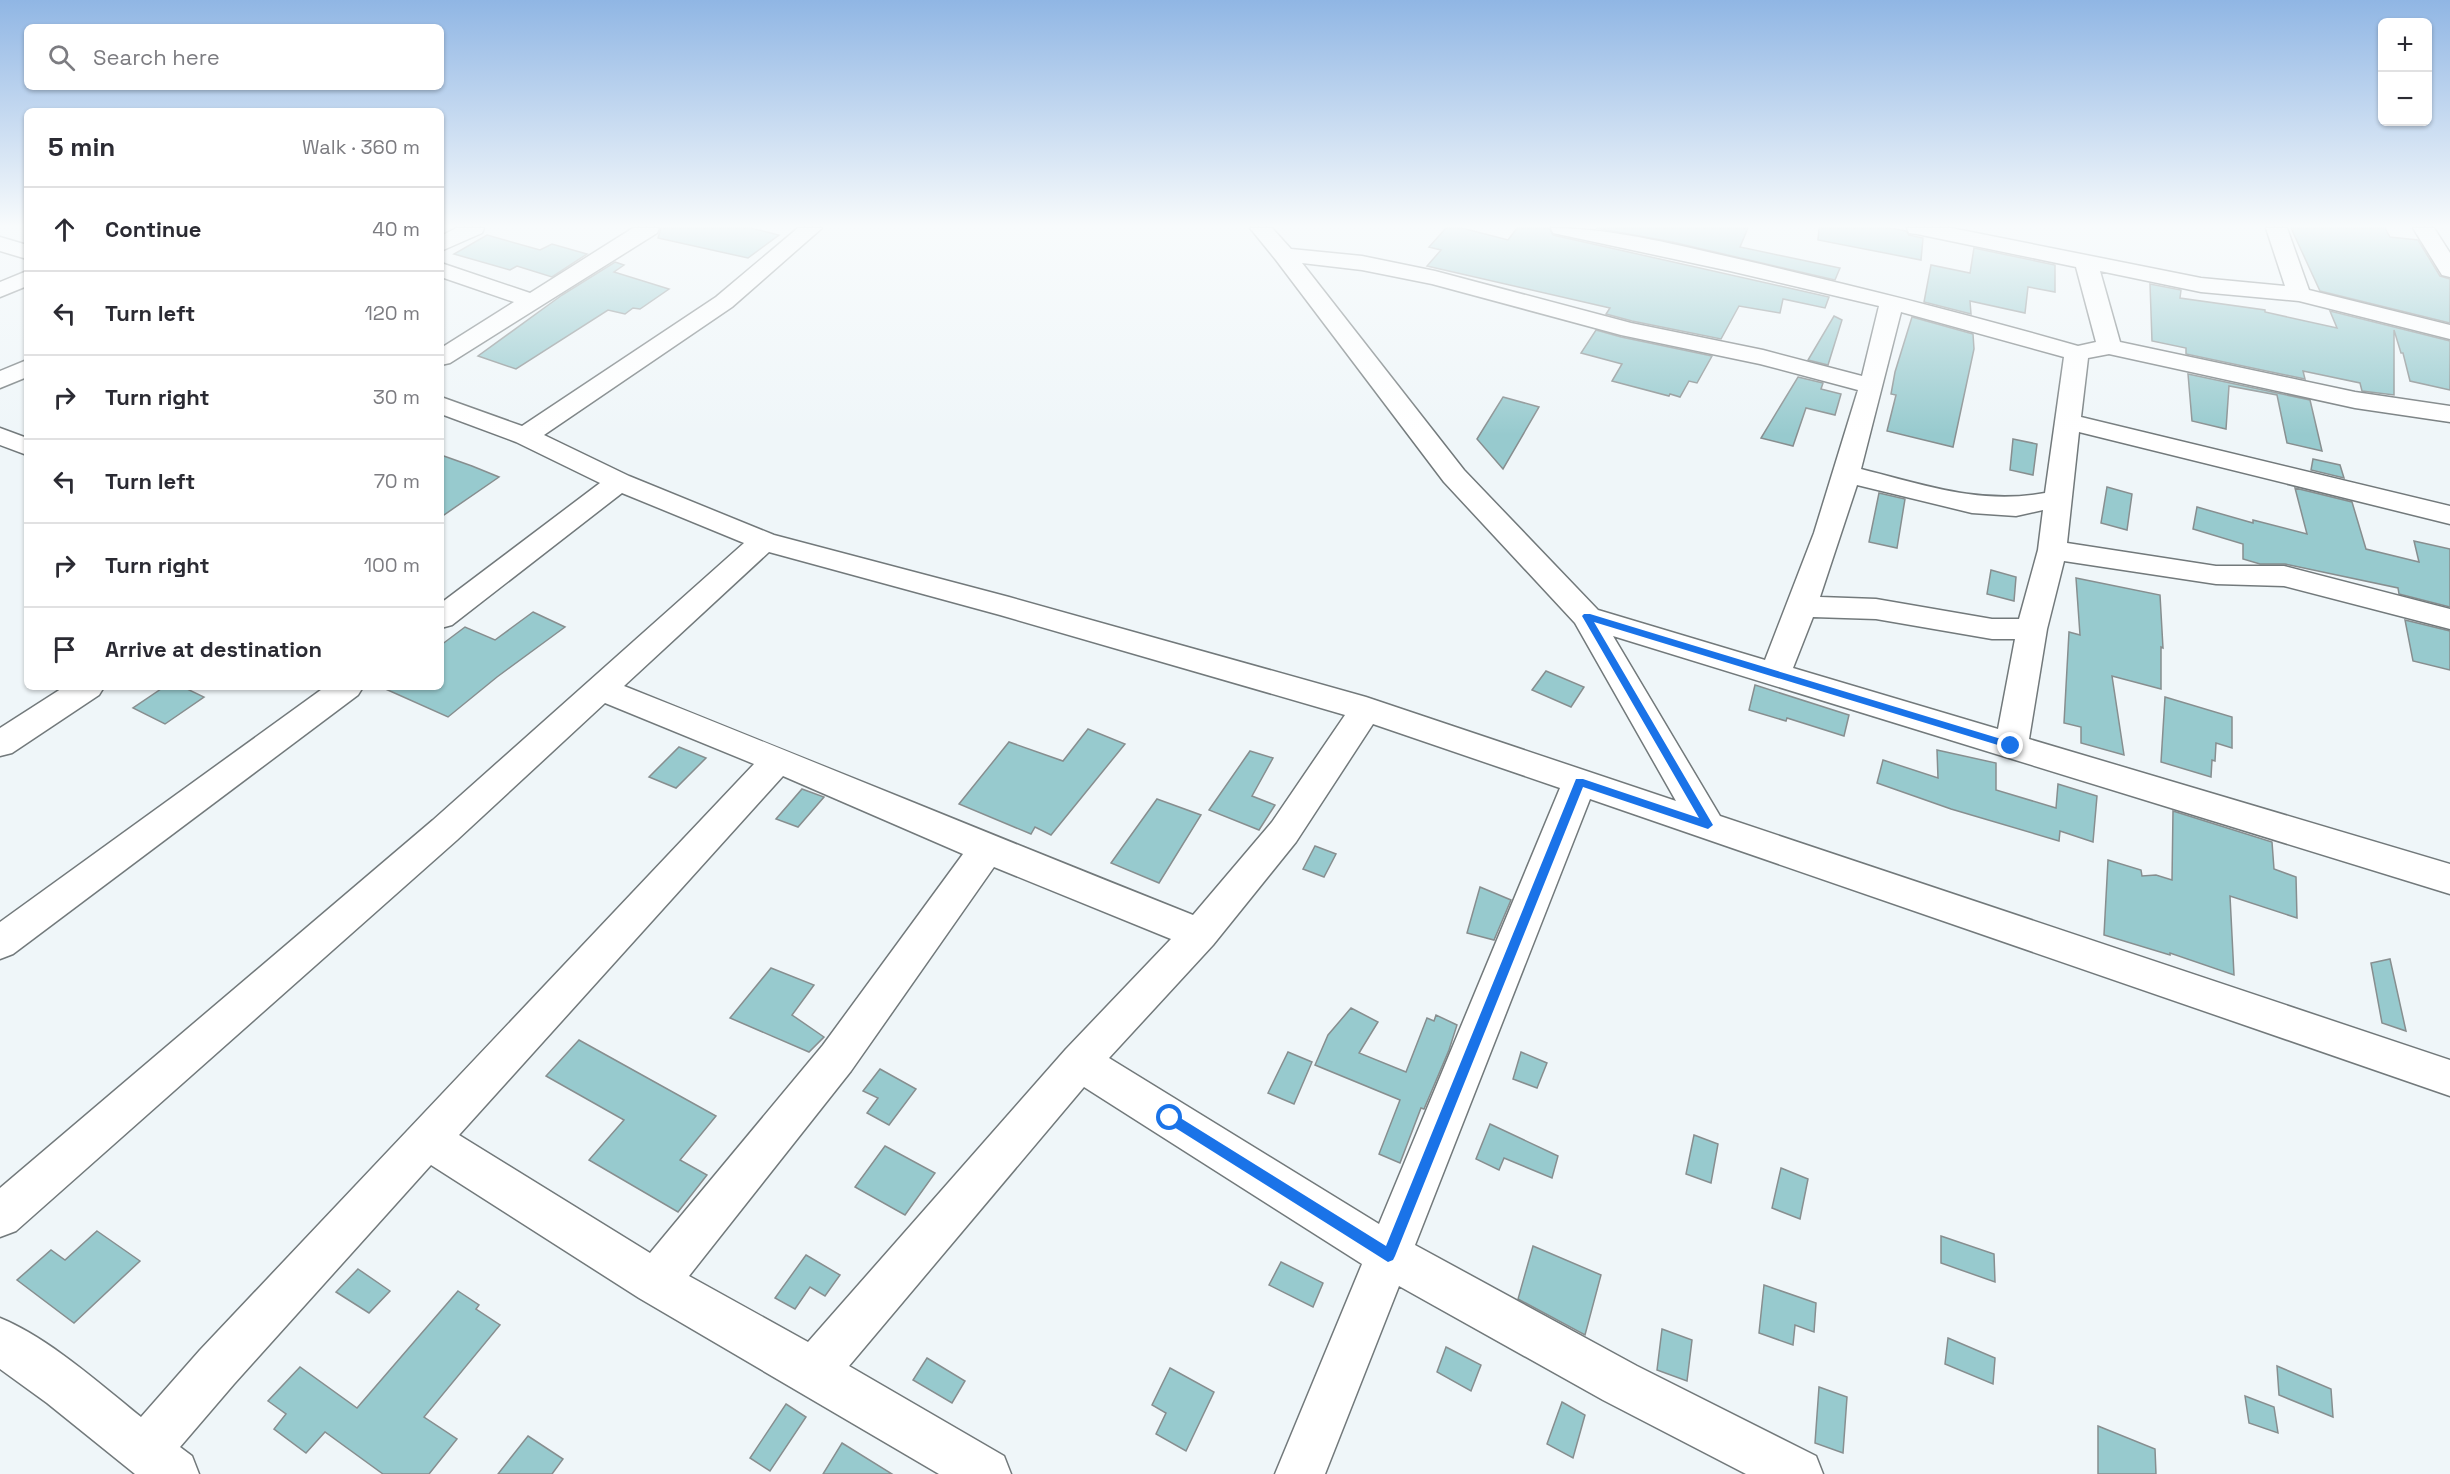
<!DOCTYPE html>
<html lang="en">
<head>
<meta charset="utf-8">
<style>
  :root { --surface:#fff; --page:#f7f7f7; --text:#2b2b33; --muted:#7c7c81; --line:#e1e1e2 }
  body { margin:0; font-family:"Space Grotesk",sans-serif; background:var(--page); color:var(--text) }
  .controls { position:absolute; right:18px; top:18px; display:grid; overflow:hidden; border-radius:9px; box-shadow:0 2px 4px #0004 }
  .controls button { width:54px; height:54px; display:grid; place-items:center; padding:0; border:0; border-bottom:2px solid var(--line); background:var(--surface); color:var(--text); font:30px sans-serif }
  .stop { position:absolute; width:18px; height:18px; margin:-14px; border:4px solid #1a73e8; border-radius:50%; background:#fff }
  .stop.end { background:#1a73e8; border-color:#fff; box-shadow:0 2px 6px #0008 }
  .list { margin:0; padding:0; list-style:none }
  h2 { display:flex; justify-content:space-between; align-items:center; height:78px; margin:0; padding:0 24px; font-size:26px }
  h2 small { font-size:20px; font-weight:400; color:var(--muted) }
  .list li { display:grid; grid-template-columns:39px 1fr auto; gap:18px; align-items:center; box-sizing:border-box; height:84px; padding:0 24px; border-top:2px solid var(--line) }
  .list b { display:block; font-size:22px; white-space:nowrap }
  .list em { font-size:20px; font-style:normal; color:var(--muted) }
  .icon { flex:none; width:33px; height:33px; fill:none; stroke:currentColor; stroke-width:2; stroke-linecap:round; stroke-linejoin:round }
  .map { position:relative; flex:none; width:2450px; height:1474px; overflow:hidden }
  .search { position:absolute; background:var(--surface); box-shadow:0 2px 4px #0004; left:24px; top:24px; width:420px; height:66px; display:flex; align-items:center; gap:15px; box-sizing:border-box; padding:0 21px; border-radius:9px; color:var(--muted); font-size:22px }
  .panel { position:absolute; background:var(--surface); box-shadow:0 2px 4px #0004; left:24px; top:108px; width:420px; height:582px; border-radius:9px }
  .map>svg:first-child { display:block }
</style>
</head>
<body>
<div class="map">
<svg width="2450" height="1474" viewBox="0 0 2450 1474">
  <rect width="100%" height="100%" fill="#eff6f9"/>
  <g fill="#97cace" stroke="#878e8f" stroke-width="1.5">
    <polygon points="661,228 751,228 779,235 748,258 658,238"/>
    <polygon points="1446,228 1462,228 1508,240 1517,228 1549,228 1553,235 1829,297 1825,308 1783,299 1780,313 1739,306 1721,339 1632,321 1606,314 1610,308 1427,266 1441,250 1429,247"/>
    <polygon points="1596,228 1748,228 1740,247 1840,268 1835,280 1672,242"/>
    <polygon points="1819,228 1890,228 1906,231 1909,235 1923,238 1921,260 1818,240"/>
    <polygon points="2291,228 2385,228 2390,237 2418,240 2440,276 2450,279 2450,323 2320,291"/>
    <polygon points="487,235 540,250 552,244 587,254 552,277 517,266 510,270 454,254"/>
    <polygon points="1974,248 2055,265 2055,292 2028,287 2025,313 1970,301 1971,314 1924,302 1931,265 1970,273"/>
    <polygon points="615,262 624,265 614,272 669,289 640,309 633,308 625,314 608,310 516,369 478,356 562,295"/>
    <polygon points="2150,284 2181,290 2180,298 2265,310 2265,312 2337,328 2330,311 2450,341 2450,390 2410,381 2403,353 2401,353 2394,330 2394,395 2362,391 2360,383 2303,371 2305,379 2186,354 2186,348 2152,341"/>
    <polygon points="1834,316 1842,320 1828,365 1808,360"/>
    <polygon points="1912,317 1973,334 1974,349 1953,447 1887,431 1896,395 1891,394 1895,372"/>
    <polygon points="1596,330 1621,337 1712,356 1697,383 1689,381 1680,397 1670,394 1669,396 1612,381 1622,364 1581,353"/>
    <polygon points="2188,374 2310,400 2322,451 2287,443 2277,395 2229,386 2226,429 2192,421"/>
    <polygon points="1798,377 1823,383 1821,389 1841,394 1835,415 1806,408 1793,446 1761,438"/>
    <polygon points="1503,397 1539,407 1503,469 1477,439"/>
    <polygon points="2013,439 2037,444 2033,475 2010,470"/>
    <polygon points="441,455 472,466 499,477 441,517"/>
    <polygon points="2313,459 2340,465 2344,478 2311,470"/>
    <polygon points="2107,487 2132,494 2127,530 2101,523"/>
    <polygon points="2295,488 2352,502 2366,549 2419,562 2414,541 2450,549 2450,607 2399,594 2398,588 2285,564 2260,564 2243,559 2243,544 2193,529 2197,507 2253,523 2253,520 2307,534"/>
    <polygon points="1879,493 1905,499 1897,548 1869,542"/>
    <polygon points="1991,570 2016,577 2014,601 1987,594"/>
    <polygon points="2076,578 2160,595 2163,648 2161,647 2161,689 2112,676 2124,755 2081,743 2081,727 2064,723 2069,632 2080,635"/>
    <polygon points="533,612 565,627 497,677 448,717 381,687 441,687 441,645 465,627 495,640"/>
    <polygon points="2405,620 2450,631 2450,670 2413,661"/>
    <polygon points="1546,671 1584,687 1571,707 1532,690"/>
    <polygon points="1755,685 1849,715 1844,736 1787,718 1786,721 1749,710"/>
    <polygon points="164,687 183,687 204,697 165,724 133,708"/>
    <polygon points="2165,697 2232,717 2232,748 2216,743 2215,761 2212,760 2211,777 2161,762"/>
    <polygon points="1088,729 1125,744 1051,835 1035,827 1031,834 959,804 1009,742 1063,761"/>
    <polygon points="679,747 706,758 676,788 649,777"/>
    <polygon points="1937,750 1996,763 1996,790 2056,808 2058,784 2097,796 2093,842 2060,831 2059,841 1951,809 1877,783 1883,760 1938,778"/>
    <polygon points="1250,751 1273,758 1252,796 1275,805 1259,830 1209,810"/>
    <polygon points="802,789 824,797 798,827 776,819"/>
    <polygon points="1157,799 1201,815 1159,883 1111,863"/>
    <polygon points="2173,811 2272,842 2274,869 2296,877 2297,918 2230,896 2234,975 2170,953 2170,955 2104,935 2108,860 2141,870 2142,876 2156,875 2172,880"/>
    <polygon points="1315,846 1336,854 1324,877 1303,869"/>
    <polygon points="1480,887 1511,900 1494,940 1467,933"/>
    <polygon points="2390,959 2406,1031 2382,1023 2371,963"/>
    <polygon points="771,968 814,985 792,1015 824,1037 809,1052 730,1018"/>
    <polygon points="1351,1008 1378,1022 1359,1053 1406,1072 1427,1018 1434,1021 1436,1015 1457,1025 1449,1050 1424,1109 1421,1108 1400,1163 1379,1154 1400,1100 1315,1065 1328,1035"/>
    <polygon points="579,1040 716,1116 680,1160 707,1175 678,1212 589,1160 624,1120 546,1076"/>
    <polygon points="1288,1052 1312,1062 1294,1104 1268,1093"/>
    <polygon points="1521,1052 1547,1063 1537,1088 1513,1079"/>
    <polygon points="880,1069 916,1089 889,1125 867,1113 878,1098 863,1091"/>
    <polygon points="1490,1124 1558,1156 1552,1178 1504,1158 1499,1170 1476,1159"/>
    <polygon points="1694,1135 1718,1144 1711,1183 1686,1174"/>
    <polygon points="885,1146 935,1173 905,1215 855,1187"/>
    <polygon points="1781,1168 1808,1179 1800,1219 1772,1208"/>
    <polygon points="97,1231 140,1261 74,1323 17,1280 51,1250 65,1260"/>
    <polygon points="1941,1236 1994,1254 1995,1282 1941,1263"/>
    <polygon points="1533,1246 1601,1275 1585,1335 1518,1299"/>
    <polygon points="806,1255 840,1275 825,1296 810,1287 795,1309 775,1298"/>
    <polygon points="1281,1262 1323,1283 1313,1307 1269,1285"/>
    <polygon points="358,1269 390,1291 369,1313 336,1292"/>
    <polygon points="1764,1285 1816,1303 1814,1332 1795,1325 1793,1345 1759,1333"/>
    <polygon points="458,1291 479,1305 476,1309 500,1325 424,1417 457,1439 429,1474 383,1474 325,1432 306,1453 274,1429 286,1414 268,1401 300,1367 357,1408"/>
    <polygon points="1662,1329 1692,1340 1687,1381 1657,1370"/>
    <polygon points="1948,1338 1995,1358 1993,1384 1945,1364"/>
    <polygon points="1446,1347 1481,1365 1471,1391 1437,1372"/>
    <polygon points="927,1358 965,1381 952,1403 913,1380"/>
    <polygon points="2277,1366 2331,1389 2333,1417 2279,1395"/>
    <polygon points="1170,1368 1214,1392 1186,1451 1156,1434 1166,1413 1152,1405"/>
    <polygon points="1819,1387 1847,1397 1843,1453 1815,1443"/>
    <polygon points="2245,1396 2274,1407 2278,1433 2249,1423"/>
    <polygon points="1562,1402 1585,1415 1573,1458 1547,1444"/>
    <polygon points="786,1404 806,1417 770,1471 750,1458"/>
    <polygon points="2098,1426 2155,1449 2156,1474 2098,1474"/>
    <polygon points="528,1436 563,1459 552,1474 498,1474"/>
    <polygon points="842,1443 892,1474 823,1474"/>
  </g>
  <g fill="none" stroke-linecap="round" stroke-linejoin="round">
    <defs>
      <g id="minor">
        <polygon points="456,228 484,228 482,233 441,251 441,236"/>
        <polygon points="633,228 659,228 657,233 450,363 441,365 441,348 514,302 441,277 441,263 530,293"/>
        <path d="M798 228H822L732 307 544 435 629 476 774 535 1009 597 1366 697 1676 801 1575 623 1444 482 1276 260 1250 228H1272L1291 249 1362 256 1435 271 1631 323 1763 350 1862 376 1879 306 1730 271 1553 233 1551 228C1615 228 1680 246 1743 260 1855 286 1967 314 2078 346L2096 342 2076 267 1917 234 1909 233 1907 228H1951L2201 278 2285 286 2266 228H2287L2309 290 2450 325V339L2299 301 2201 292 2100 271 2120 342 2355 392 2450 406V422L2355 408 2109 354 2088 358 2081 417 2450 506V524L2079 432 2067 543 2216 566H2284L2450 609V629L2284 586 2216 584 2064 561 2047 629 2029 739 2450 864V894L1613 636 1720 816 2450 1060V1096L1590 799 1415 1245 1637 1366 1816 1456 1823 1474H1746L1603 1400 1399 1286 1325 1474H1275L1362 1264 1084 1087 849 1366 1004 1456 1011 1474H939L639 1298 431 1165 234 1384 180 1447 192 1456 199 1474H135L47 1403 0 1369V1318C49 1338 100 1384 141 1417L200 1350 754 764 605 703 457 840 16 1231 0 1237V1188L433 820 744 543 622 493 452 625 441 628V603L600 483 516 442 441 414V397L522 426 716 297ZM1302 263 1362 270 1432 284 1621 335 1760 364 1858 390 1814 533 1765 660 1598 610 1464 470ZM1901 312 2064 357 2045 493C1979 505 1925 485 1861 469ZM1857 485 1972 513 2016 516 2043 510 2038 550 2019 619H1992L1876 599 1820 597ZM769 552 1000 615 1345 715 1272 822 1193 915C1003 840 814 761 624 686ZM1813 617 1876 619 1992 639H2015L1998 729 1793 668ZM1373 724 1560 788 1379 1224 1109 1058 1213 945 1296 842ZM783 776 963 854 823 1045 650 1253 459 1135ZM994 867 1171 939 1066 1049 808 1342 689 1276 851 1071Z"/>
        <polygon points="2413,228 2434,228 2450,253 2450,277 2442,275"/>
        <polygon points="0,237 27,245 27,259 0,251"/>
        <polygon points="27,271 27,286 0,297 0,282"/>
        <polygon points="27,360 27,377 0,388 0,371"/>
        <polygon points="0,428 27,438 27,455 0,445"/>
        <polygon points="64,687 104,687 99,695 12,753 0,756 0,728"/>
        <polygon points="325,687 363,687 358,695 13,954 0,959 0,922"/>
      </g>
    </defs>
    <use href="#minor" stroke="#72797b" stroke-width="3"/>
    <use href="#minor" fill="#fff" fill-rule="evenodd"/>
  </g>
  <linearGradient id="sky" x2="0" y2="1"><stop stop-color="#90b6e4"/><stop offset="0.52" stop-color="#f8fbfc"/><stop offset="1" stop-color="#f8fbfc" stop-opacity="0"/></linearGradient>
  <rect width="2450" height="435" fill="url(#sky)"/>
  <polygon fill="#1a73e8" points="1584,614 1590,614 2011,742 2016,746 2011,749 1594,622 1713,825 1708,829 1583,787 1395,1256 1393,1260 1388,1262 1166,1122 1164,1118 1170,1113 1174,1114 1386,1246 1576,779 1583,779 1699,818 1582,616"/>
</svg>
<div class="controls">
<button>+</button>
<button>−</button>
</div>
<div class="stop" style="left:1170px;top:1118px"></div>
<div class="stop end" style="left:2011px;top:746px"></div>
<div class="search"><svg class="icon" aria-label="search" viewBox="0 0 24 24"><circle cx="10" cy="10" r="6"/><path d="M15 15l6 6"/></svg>Search here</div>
<section class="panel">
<h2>5 min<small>Walk · 360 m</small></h2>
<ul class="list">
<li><svg class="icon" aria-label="ahead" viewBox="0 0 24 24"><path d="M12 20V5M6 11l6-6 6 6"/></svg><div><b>Continue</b></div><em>40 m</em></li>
<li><svg class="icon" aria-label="left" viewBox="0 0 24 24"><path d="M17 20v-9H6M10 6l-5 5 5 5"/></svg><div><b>Turn left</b></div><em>120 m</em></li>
<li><svg class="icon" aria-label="right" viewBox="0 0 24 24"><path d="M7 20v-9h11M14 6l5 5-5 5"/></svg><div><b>Turn right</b></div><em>30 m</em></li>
<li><svg class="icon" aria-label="left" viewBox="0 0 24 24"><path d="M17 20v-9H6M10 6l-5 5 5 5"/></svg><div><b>Turn left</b></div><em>70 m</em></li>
<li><svg class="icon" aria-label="right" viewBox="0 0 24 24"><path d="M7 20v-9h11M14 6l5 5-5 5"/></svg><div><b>Turn right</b></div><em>100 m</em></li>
<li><svg class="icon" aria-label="arrive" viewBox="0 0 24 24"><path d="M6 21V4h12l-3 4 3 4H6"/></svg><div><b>Arrive at destination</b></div></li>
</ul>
</section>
</div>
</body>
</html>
